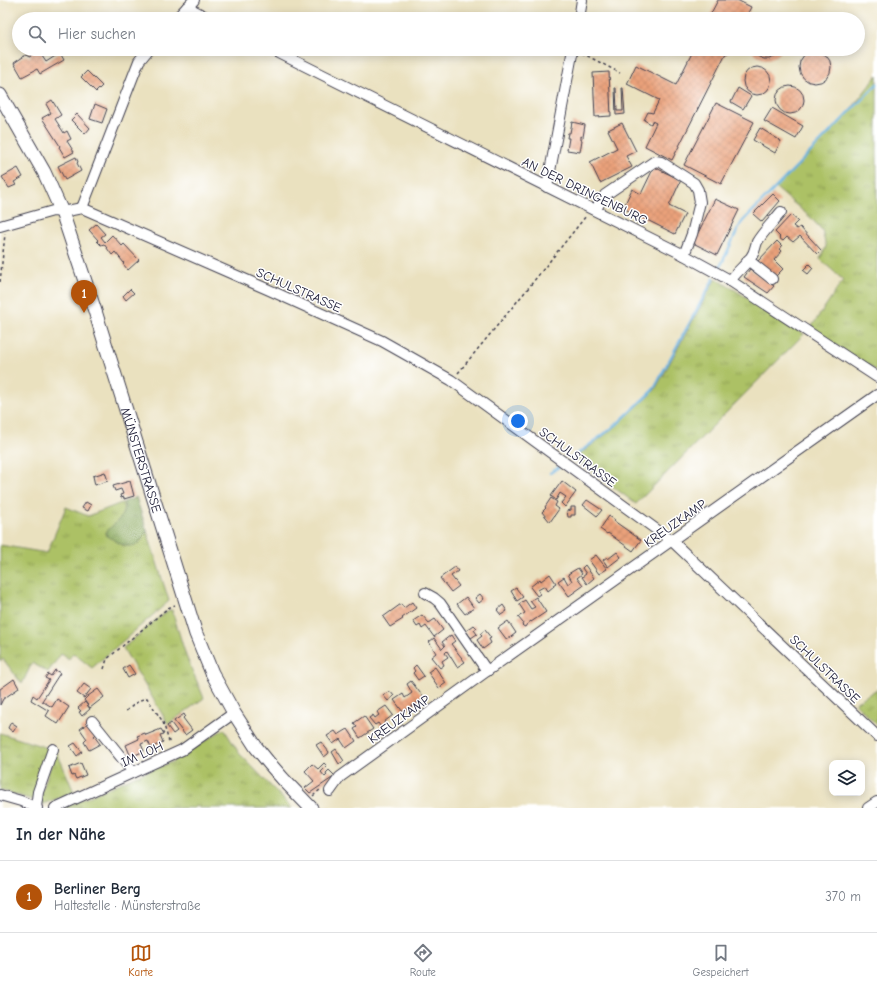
<!DOCTYPE html>
<html lang="de">
<head>
<meta charset="utf-8">
<style>
  :root { --surface:#fff; --page:#f6f6f7; --text:#1f2937; --muted:#747a83; --line:#e0e1e3; --accent:#b45309 }
  body { margin:0; font-family:"Comic Neue",sans-serif; background:var(--page); color:var(--text) }
  .controls { position:absolute; right:12px; bottom:12px; display:grid; overflow:hidden; border-radius:8px; box-shadow:0 2px 10px #0003 }
  .controls button { width:36px; height:36px; display:grid; place-items:center; padding:0; border:0; border-bottom:1px solid var(--line); background:var(--surface); color:var(--text); font:20px sans-serif }
  .you { position:absolute; left:518px; top:421px; width:14px; height:14px; margin:-10px; border:3px solid #fff; border-radius:50%; background:#1a73e8; box-shadow:0 0 0 6px #1a73e833 }
  .badge { display:grid; place-items:center; width:26px; height:26px; border-radius:50%; background:var(--accent); color:#fff; font-size:13px; font-weight:700 }
  .pin { position:absolute; translate:-50% -33px; filter:drop-shadow(0 1px 2px #0008) }
  .pin::after { content:''; position:absolute; top:21px; width:14px; height:12px; background:inherit; clip-path:polygon(0 0,100% 0,50% 100%) }
  .list { margin:0; padding:0; list-style:none }
  h2 { display:flex; justify-content:space-between; align-items:center; height:52px; margin:0; padding:0 16px; font-size:17px }
  h2 small { font-size:13px; font-weight:400; color:var(--muted) }
  .list li { display:grid; grid-template-columns:26px 1fr auto; gap:12px; align-items:center; box-sizing:border-box; height:72px; padding:0 16px; border-top:1px solid var(--line) }
  .list b { display:block; font-size:15px; white-space:nowrap }
  .list p { margin:0; font-size:13px; white-space:nowrap; color:var(--muted) }
  .list em { font-size:13px; font-style:normal; color:var(--muted) }
  .icon { flex:none; width:22px; height:22px; fill:none; stroke:currentColor; stroke-width:2; stroke-linecap:round; stroke-linejoin:round }
  .map { position:relative; flex:none; width:877px; height:808px; overflow:hidden }
  .search { position:absolute; background:var(--surface); box-shadow:0 2px 10px #0003; left:12px; right:12px; top:12px; height:44px; display:flex; align-items:center; gap:10px; box-sizing:border-box; padding:0 14px; border-radius:22px; color:var(--muted); font-size:15px }
  .sheet { height:124px; background:var(--surface) }
  nav { display:flex; justify-content:space-around; align-items:center; box-sizing:border-box; height:56px; border-top:1px solid var(--line); background:var(--surface); font-size:11px; color:var(--muted) }
  nav a { display:grid; justify-items:center; gap:2px }
  nav .on { color:var(--accent) }
  .map>svg:first-child { display:block }
</style>
</head>
<body>
<div class="map">
<svg width="877" height="808" viewBox="0 0 877 808">
  <defs>
    <pattern id="grass-tufts" width="24" height="20" patternUnits="userSpaceOnUse"><rect width="24" height="20" fill="#acc165"/><path d="M3 7l-1-3M5 7V3M7 7l1-3M15 17l-1-3M17 17v-4M19 17l1-3" fill="none" stroke="#8c9c54"/></pattern>
    <pattern id="forest-crowns" width="20" height="18" patternUnits="userSpaceOnUse"><rect width="20" height="18" fill="#89a75a"/><path d="M2 6a3 3 0 1 1 6 0M12 15a3 3 0 1 1 6 0" fill="none" stroke="#70884c"/></pattern>
    <pattern id="building-cross-hatch" width="8" height="8" patternUnits="userSpaceOnUse"><rect width="8" height="8" fill="#eaa17a"/><path d="M0 0l8 8M0 8l8-8" fill="none" stroke="#c88a6a"/></pattern>
  </defs>
  <rect width="100%" height="100%" fill="#fff"/>
  <filter id="ink" filterUnits="userSpaceOnUse"><feTurbulence type="fractalNoise" baseFrequency=".025" numOctaves="2"/><feDisplacementMap in="SourceGraphic" scale="8" xChannelSelector="R" yChannelSelector="G"/><feConvolveMatrix kernelMatrix="1 2 1 2 8 2 1 2 1" color-interpolation-filters="sRGB"/></filter>
  <filter id="wash" filterUnits="userSpaceOnUse"><feTurbulence type="fractalNoise" baseFrequency=".012" numOctaves="4" result="noise"/><feDisplacementMap in="SourceGraphic" scale="16" xChannelSelector="R" yChannelSelector="G"/><feGaussianBlur stdDeviation="0.9" result="paint"/><feColorMatrix in="noise" values="0 0 0 0 0 0 0 0 0 0 0 0 0 0 0 0 0 1.4 0 .05"/><feComposite in="paint" operator="in"/></filter>
  <g filter="url(#wash)">
    <rect width="100%" height="100%" fill="#eae1bf"/>
    <g fill="url(#grass-tufts)" stroke="#677250">
      <polygon points="877,75 877,371 810,329 843,280 820,259 826,247 822,230 810,217 776,188 850,111"/>
      <polygon points="716,278 804,334 636,504 575,458 615,427 655,390"/>
      <path d="M124 502C125 519 116 521 106 532L141 541 147 531 169 601 92 668 73 653 69 659 61 654 48 672 32 663 22 684 3 659 0 661V545L47 553 66 507 88 516Z"/>
      <polygon points="169,610 172,610 186,656 204,698 168,724 123,648 157,619"/>
      <polygon points="877,689 877,725 855,703"/>
      <polygon points="224,729 239,753 292,808 199,808 197,806 195,808 63,808 135,776 172,762"/>
      <polygon points="0,733 51,749 33,800 0,790"/>
      <polygon points="56,750 74,792 43,804 42,804 41,795"/>
    </g>
    <path fill="url(#forest-crowns)" stroke="#56644a" d="M136 497 147 531C145 534 143 539 140 542 128 552 116 541 106 535V532C116 521 125 519 124 502Z"/>
    <g fill="none" stroke-linecap="round" stroke-linejoin="round">
      <g stroke="#6ab3e2" stroke-width="2.5">
        <polyline points="720,267 738,229 742,222 877,84"/>
        <polyline points="572,458 616,425 653,390 714,278"/>
        <polyline points="550,473 559,467"/>
      </g>
    </g>
    <g id="blocks">
      <g fill="url(#building-cross-hatch)">
        <polygon points="718,0 737,0 751,7 745,19 708,19"/>
        <polygon points="27,49 43,49 41,50 43,55 42,56 46,62 60,53 64,60 40,74 37,69 22,77 14,63 26,55 27,56 28,56 29,57 31,56"/>
        <polygon points="694,49 730,49 727,54 726,53 672,160 645,146 656,123 652,121 651,124 644,120 648,112 653,113 659,100 627,84 636,65 676,85"/>
        <polygon points="751,49 782,49 779,54 774,57 769,59 764,59 759,57 754,54"/>
        <circle cx="815" cy="67" r="16"/>
        <circle cx="757" cy="81" r="14"/>
        <polygon points="87,71 102,86 96,92 81,77"/>
        <polygon points="609,72 611,116 595,117 593,73"/>
        <circle cx="790" cy="100" r="14"/>
        <polygon points="615,88 616,88 617,111 623,111 622,88 623,88 625,114 616,115"/>
        <polygon points="738,88 751,96 743,109 731,102"/>
        <polygon points="52,100 61,115 55,119 64,133 67,131 71,139 67,141 74,152 65,157 59,147 60,146 42,118 51,113 46,104"/>
        <polygon points="716,103 754,122 721,184 684,165"/>
        <polygon points="95,104 107,109 102,123 90,119"/>
        <polygon points="772,108 803,126 796,139 764,121"/>
        <polygon points="77,114 90,128 85,134 71,120"/>
        <polygon points="572,122 585,125 583,137 581,136 581,140 582,140 580,152 567,150 569,138 567,138 568,133 570,133"/>
        <polygon points="622,123 636,151 626,156 632,167 600,183 590,162 617,148 608,130"/>
        <polygon points="760,128 781,141 775,153 753,140"/>
        <polygon points="76,157 78,162 77,163 81,171 65,180 58,166"/>
        <polygon points="654,167 681,180 669,206 685,214 675,234 623,208 632,189 641,194"/>
        <polygon points="18,168 23,177 14,182 16,185 9,188 2,177"/>
        <polygon points="773,194 780,201 762,222 753,214"/>
        <polygon points="715,199 739,210 717,255 693,243"/>
        <polygon points="791,215 798,221 793,226 797,229 800,227 821,250 817,254 800,236 793,242 787,237 783,241 779,238 780,237 775,232"/>
        <polygon points="96,224 105,234 101,237 105,242 112,235 122,246 124,244 139,260 128,270 123,264 124,263 115,252 112,255 104,244 101,245 97,241 98,240 89,230"/>
        <polygon points="777,241 782,246 780,249 782,251 774,260 783,269 774,278 757,262"/>
        <polygon points="809,264 813,268 808,274 803,270"/>
        <polygon points="750,269 774,286 768,293 744,277"/>
        <polygon points="130,289 134,293 126,300 123,296"/>
        <polygon points="105,472 108,481 95,485 93,476"/>
        <polygon points="130,481 134,496 124,499 124,497 121,498 120,495 123,494 121,489 115,491 113,486"/>
        <polygon points="562,481 576,492 565,507 561,503 566,497 560,493 556,500 551,496"/>
        <polygon points="551,498 557,502 555,506 559,509 550,522 542,512 546,508 545,507"/>
        <polygon points="587,500 602,510 597,516 583,505"/>
        <polygon points="86,502 91,505 88,511 82,508"/>
        <polygon points="571,507 575,507 575,515 571,515 571,517 568,517 567,511 571,510"/>
        <polygon points="609,516 615,520 614,521 641,540 633,551 608,533 607,534 600,529"/>
        <polygon points="617,552 621,557 608,567 603,560 607,557 608,559"/>
        <polygon points="596,555 607,569 599,574 589,560"/>
        <polygon points="585,565 594,578 587,584 582,577 586,574 582,568"/>
        <polygon points="455,567 458,571 451,576 459,586 451,592 440,578"/>
        <polygon points="578,568 582,574 577,578 583,586 569,596 558,581 564,577 568,584 572,581 568,574"/>
        <polygon points="550,574 556,583 553,585 554,586 548,591 545,586 538,590 540,594 537,596 530,587 540,579 541,581"/>
        <polygon points="516,588 523,597 517,601 511,591"/>
        <polygon points="480,594 484,599 479,603 475,598"/>
        <polygon points="466,597 474,608 465,614 457,604"/>
        <polygon points="536,597 546,612 531,622 531,621 527,624 525,627 523,626 522,625 523,623 518,617 525,613 519,604 525,600 531,609 535,607 530,601"/>
        <polygon points="412,602 416,608 402,618 403,619 390,627 383,617 401,604 404,608"/>
        <polygon points="503,605 507,611 501,615 497,610"/>
        <polygon points="422,615 429,623 435,619 443,630 434,637 426,626 422,629 420,625 417,627 413,621"/>
        <polygon points="508,621 516,633 507,640 498,628"/>
        <polygon points="474,625 477,628 474,630 477,634 471,638 466,631"/>
        <polygon points="485,630 491,638 489,639 491,643 483,649 477,640 482,636 480,634"/>
        <polygon points="451,635 455,641 451,644 465,662 457,667 447,651 445,653 448,657 442,661 444,665 440,668 431,657 436,653 429,642 434,638 442,649 445,646 442,642"/>
        <polygon points="129,665 135,674 128,678 123,669"/>
        <polygon points="416,665 424,676 418,680 413,673 415,671 413,668"/>
        <polygon points="435,667 446,683 439,688 428,672"/>
        <polygon points="55,670 60,673 42,701 52,707 57,699 69,707 58,724 46,716 49,711 31,700 33,695 37,698 49,680 45,678 48,674 51,676"/>
        <polygon points="14,679 19,688 3,699 0,705 0,689"/>
        <polygon points="411,681 424,698 403,712 394,700 403,694 405,698 412,693 407,684"/>
        <polygon points="84,684 91,689 84,698 77,693"/>
        <polygon points="98,689 104,697 90,708 84,700 88,696"/>
        <polygon points="390,691 394,696 388,701 383,695"/>
        <polygon points="85,702 90,709 82,716 79,712 81,711 78,708"/>
        <polygon points="386,706 393,715 384,722 385,724 381,727 378,723 375,725 369,718 373,715 375,718 379,715 377,712"/>
        <polygon points="184,714 185,716 183,718 192,730 185,735 174,721"/>
        <polygon points="364,716 373,729 360,738 354,729 357,727 354,723"/>
        <polygon points="11,722 17,726 13,732 8,728"/>
        <polygon points="88,723 96,734 94,736 100,744 89,750 84,742 87,739 80,729"/>
        <polygon points="171,723 177,731 173,734 167,726"/>
        <polygon points="161,729 164,734 160,735 163,742 151,748 148,741 141,744 144,751 131,757 126,745 139,739 137,736 145,733 146,735"/>
        <polygon points="348,729 356,741 346,748 340,739 333,744 327,736 335,731 338,735"/>
        <polygon points="321,742 329,752 328,754 324,757 316,745"/>
        <polygon points="75,743 82,752 77,756 70,746"/>
        <polygon points="336,749 344,761 339,764 332,752"/>
        <polygon points="81,763 86,775 76,779 74,775 72,776 69,768"/>
        <polygon points="324,763 327,766 321,772 325,777 327,775 326,773 329,770 335,776 310,793 305,788 314,781 305,771 312,764 318,769"/>
      </g>
    </g>
  </g>
  <g filter="url(#ink)">
    <use href="#blocks" fill-opacity="0" stroke="#403f4f" stroke-width="1"/>
    <g fill="none" stroke-linecap="round" stroke-linejoin="round">
      <defs>
        <g id="minor">
          <polyline points="187,7 210,19"/>
          <polyline points="176,19 194,0"/>
          <polyline points="579,19 582,0"/>
          <polyline points="271,49 684,255 726,278 877,377"/>
          <polyline points="547,187 573,49"/>
          <polyline points="82,208 139,61 149,49"/>
          <polyline points="595,210 605,195 655,161 661,162 694,183 698,190 700,202 692,234 684,255"/>
          <polyline points="0,226 53,211 62,212 82,208 267,289 382,341 451,380 672,541 877,736"/>
          <polyline points="748,260 772,279"/>
          <path d="M730 281C737 271 745 266 751 257 755 252 755 247 757 242 762 233 774 221 781 212"/>
          <polyline points="425,593 434,598 440,603 487,671"/>
          <polyline points="92,721 133,772"/>
          <polyline points="330,791 340,777 487,671 877,395"/>
          <polyline points="0,795 21,801 37,808"/>
          <polyline points="36,807 38,792 53,749"/>
          <polyline points="55,808 182,750 234,713"/>
          <polyline points="868,808 877,802"/>
        </g>
        <g id="major">
          <path id="s1" d="M0 95 44 172 62 212 95 311 196 634 212 673 234 713 256 747 269 763 283 779 311 808"/>
        </g>
      </defs>
      <use href="#minor" stroke="#403f4f" stroke-width="12"/>
      <use href="#major" stroke="#403f4f" stroke-width="15"/>
      <g stroke="#403f4f" stroke-width="1.5" stroke-dasharray="3 3" stroke-linecap="butt">
        <polyline points="582,53 620,73"/>
        <polyline points="0,282 5,234"/>
        <polyline points="458,373 525,292 586,216"/>
        <polyline points="104,669 107,659 168,608 175,605"/>
        <polyline points="126,711 140,700 147,698 163,722 170,745"/>
        <polyline points="313,796 322,788"/>
      </g>
      <use href="#minor" stroke="#fff" stroke-width="10"/>
      <use href="#major" stroke="#fff" stroke-width="13"/>
    </g>
  </g>
  <g text-anchor="middle" dominant-baseline="central" stroke-width="3" stroke-linejoin="round" paint-order="stroke">
    <g font-size="13" fill="#22223b" stroke="#fff">
      <text transform="translate(585 191) rotate(26)">AN DER DRINGENBURG</text>
      <text transform="translate(299 290) rotate(24)">SCHULSTRASSE</text>
      <text transform="translate(578 457) rotate(36)">SCHULSTRASSE</text>
      <text stroke="none"><textPath href="#s1" startOffset="393">MÜNSTERSTRASSE</textPath></text>
      <text transform="translate(675 523) rotate(-35)">KREUZKAMP</text>
      <text transform="translate(825 669) rotate(44)">SCHULSTRASSE</text>
      <text transform="translate(399 719) rotate(-36)">KREUZKAMP</text>
      <text transform="translate(142 754) rotate(-24)">IM LOH</text>
    </g>
  </g>
</svg>
<div class="controls">
<button><svg class="icon" aria-label="layers" viewBox="0 0 24 24"><path d="M12 4l9 5-9 5-9-5zM3 14l9 5 9-5"/></svg></button>
</div>
<div class="you"></div>
<div class="pin badge" style="left:84px;top:313px">1</div>
<div class="search"><svg class="icon" aria-label="search" viewBox="0 0 24 24"><circle cx="10" cy="10" r="6"/><path d="M15 15l6 6"/></svg>Hier suchen</div>
</div>
<section class="sheet">
<h2>In der Nähe<small></small></h2>
<ul class="list">
<li><span class="badge">1</span><div><b>Berliner Berg</b><p>Haltestelle · Münsterstraße</p></div><em>370 m</em></li>
</ul>
</section>
<nav>
<a class="on"><svg class="icon" aria-label="map" viewBox="0 0 24 24"><path d="M3 6l6-2 6 2 6-2v14l-6 2-6-2-6 2zM9 4v14M15 6v14"/></svg>Karte</a>
<a><svg class="icon" aria-label="directions" viewBox="0 0 24 24"><path d="M12 3l9 9-9 9-9-9zM9 14v-3h6M13 9l2 2-2 2"/></svg>Route</a>
<a><svg class="icon" aria-label="saved" viewBox="0 0 24 24"><path d="M7 4h10v16l-5-4-5 4z"/></svg>Gespeichert</a>
</nav>
</body>
</html>
